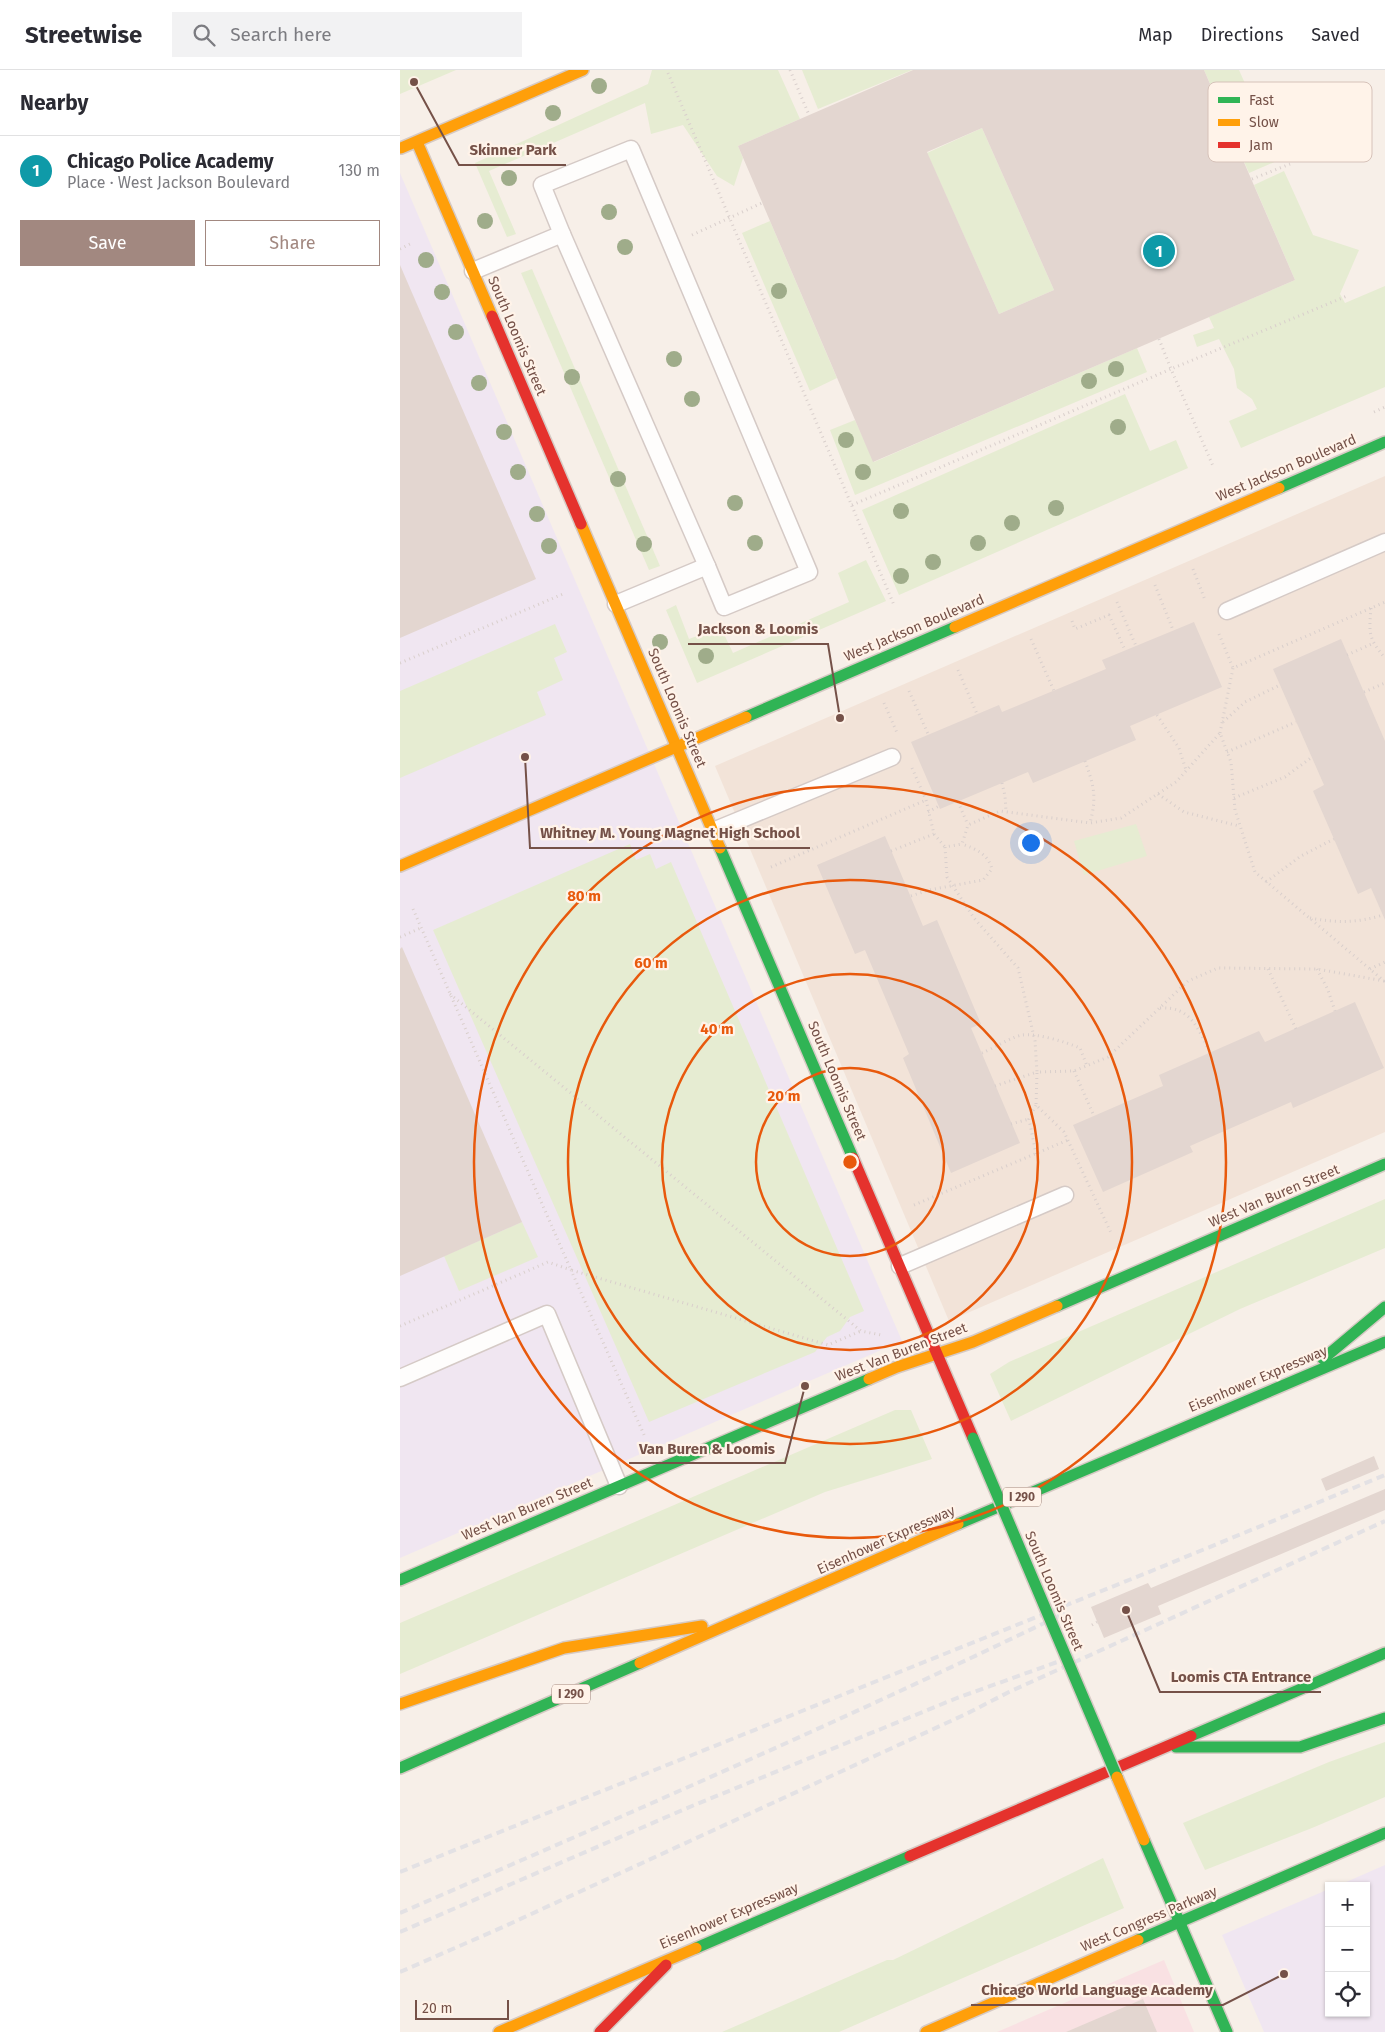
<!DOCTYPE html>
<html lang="en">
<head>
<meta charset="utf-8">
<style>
  :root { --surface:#fff; --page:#f2f2f3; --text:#2b2b33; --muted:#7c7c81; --line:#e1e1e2; --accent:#a28880 }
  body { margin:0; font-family:"Fira Sans",sans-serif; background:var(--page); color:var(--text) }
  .controls { position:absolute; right:15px; bottom:15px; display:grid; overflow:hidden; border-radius:0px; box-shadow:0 1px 4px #0004 }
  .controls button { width:45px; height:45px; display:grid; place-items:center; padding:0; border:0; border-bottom:1px solid var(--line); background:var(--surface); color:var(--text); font:25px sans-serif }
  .scale { position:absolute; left:15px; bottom:12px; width:94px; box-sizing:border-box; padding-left:5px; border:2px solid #755148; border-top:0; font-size:14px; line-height:18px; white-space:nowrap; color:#755148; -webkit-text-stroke:4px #fff3e9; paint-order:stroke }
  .you { position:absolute; left:630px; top:772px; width:18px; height:18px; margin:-12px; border:4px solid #fff; border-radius:50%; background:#1a73e8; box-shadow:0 0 0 8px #1a73e833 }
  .badge { display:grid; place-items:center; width:32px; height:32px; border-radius:50%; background:var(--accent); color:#fff; font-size:16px; font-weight:700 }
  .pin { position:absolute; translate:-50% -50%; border:2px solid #fff; box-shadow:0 1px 5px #0006 }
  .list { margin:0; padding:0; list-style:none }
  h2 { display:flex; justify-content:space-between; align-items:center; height:65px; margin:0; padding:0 20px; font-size:21px }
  h2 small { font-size:16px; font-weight:400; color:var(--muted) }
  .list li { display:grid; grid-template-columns:32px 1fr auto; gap:15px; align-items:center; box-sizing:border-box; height:70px; padding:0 20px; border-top:1px solid var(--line) }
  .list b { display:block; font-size:19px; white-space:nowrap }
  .list p { margin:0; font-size:16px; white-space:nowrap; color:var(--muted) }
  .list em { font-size:16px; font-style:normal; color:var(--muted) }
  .actions { display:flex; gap:10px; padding:15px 20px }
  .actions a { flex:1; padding:11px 0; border:1px solid var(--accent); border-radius:0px; text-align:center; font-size:18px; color:var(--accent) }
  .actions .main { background:var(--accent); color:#fff }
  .icon { flex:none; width:28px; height:28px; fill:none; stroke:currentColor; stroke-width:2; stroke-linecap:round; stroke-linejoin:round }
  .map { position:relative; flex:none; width:985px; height:1962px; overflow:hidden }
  header { display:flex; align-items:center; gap:30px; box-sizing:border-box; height:70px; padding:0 25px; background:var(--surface); border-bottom:1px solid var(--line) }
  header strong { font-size:24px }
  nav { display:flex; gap:28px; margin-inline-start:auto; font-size:18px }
  .search { width:350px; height:45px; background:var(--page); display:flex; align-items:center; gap:12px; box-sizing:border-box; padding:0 18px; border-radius:0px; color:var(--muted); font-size:19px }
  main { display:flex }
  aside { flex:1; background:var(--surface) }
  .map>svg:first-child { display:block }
</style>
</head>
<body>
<header>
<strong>Streetwise</strong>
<div class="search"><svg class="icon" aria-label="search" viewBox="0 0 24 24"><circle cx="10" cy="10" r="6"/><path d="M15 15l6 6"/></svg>Search here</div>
<nav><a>Map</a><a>Directions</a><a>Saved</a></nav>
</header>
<main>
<aside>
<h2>Nearby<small></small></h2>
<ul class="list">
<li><span class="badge" style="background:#0f9aa8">1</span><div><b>Chicago Police Academy</b><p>Place · West Jackson Boulevard</p></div><em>130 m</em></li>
</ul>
<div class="actions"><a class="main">Save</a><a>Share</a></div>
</aside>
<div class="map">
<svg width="985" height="1962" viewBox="0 0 985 1962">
  <rect width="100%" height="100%" fill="#f7efe8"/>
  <polygon fill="#f2e3d8" points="985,406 985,1062 549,1251 315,696"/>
  <g fill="#f0e6f1">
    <polygon points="0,103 502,1271 0,1488"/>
    <polygon points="985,1795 985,1962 864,1962 822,1865 929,1819 929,1943 966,1943 966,1816 937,1816"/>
  </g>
  <polygon fill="#f9e1e3" points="764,1890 794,1962 597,1962"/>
  <g fill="#e6ecd2">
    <polygon points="0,0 56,0 0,24"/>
    <polygon points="252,0 378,0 400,49 338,76 343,88 334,116 317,106 283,55 251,64 245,33 89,101 116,164 107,167 75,93 248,14"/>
    <polygon points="402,0 512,0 418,39"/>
    <polygon points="804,0 839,0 879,90 849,103"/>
    <polygon points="582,58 654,220 599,244 527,83"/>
    <polygon points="884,101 913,165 959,180 940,224 945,233 985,216 985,317 841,378 829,351 857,339 852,329 837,318 834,299 819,269 797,277 793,265 814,258 809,247 895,210 854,115"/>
    <polygon points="370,151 437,308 410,321 342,163"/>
    <polygon points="132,199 260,496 249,500 121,203"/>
    <polygon points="737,278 747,302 455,425 430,360 455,350 474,392"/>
    <polygon points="725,324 750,381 776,370 788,398 499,525 462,440"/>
    <polygon points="466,490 486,531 297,613 266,540 276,535 289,569 318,558 322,560 333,583 449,532 438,503"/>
    <polygon points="155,554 167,582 154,588 163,610 137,622 146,645 0,708 0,621"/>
    <polygon points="736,754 747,786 684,805 674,771"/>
    <polygon points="230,774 236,790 250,784 256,799 271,792 464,1241 450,1247 440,1261 427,1267 415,1282 249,1352 33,860"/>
    <polygon points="985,1129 985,1178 840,1239 611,1351 590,1304 609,1292"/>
    <polygon points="122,1152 138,1187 59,1221 44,1186"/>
    <polygon points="495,1340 511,1340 532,1389 425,1422 0,1604 0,1553"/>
    <polygon points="985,1672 985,1727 912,1758 805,1800 783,1753 929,1692"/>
    <polygon points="703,1788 724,1838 439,1962 322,1962 487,1890 493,1890"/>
  </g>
  <g fill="#e3d6d0" fill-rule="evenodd">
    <path d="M513 0H804L895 210 473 392 338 76ZM582 58 654 220 599 244 527 82Z"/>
    <polygon points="0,195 136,509 0,568"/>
    <polygon points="794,552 822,617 730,656 736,670 633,713 628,702 540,739 511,672 599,635 602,642 706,599 702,590"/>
    <polygon points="941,569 985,671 985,850 971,818 958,824 913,721 924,715 873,599"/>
    <polygon points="485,766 523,856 537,850 581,954 571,958 620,1073 551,1103 503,988 509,984 465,880 455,884 417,795"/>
    <polygon points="2,877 122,1152 0,1206 0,879"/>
    <polygon points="955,932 984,998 893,1038 891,1032 790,1076 793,1082 703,1122 673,1055 763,1016 759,1005 859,961 865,972"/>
    <polygon points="974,1386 979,1399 926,1421 921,1409"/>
    <polygon points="985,1419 985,1440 758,1536 761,1544 704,1568 691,1537 748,1513 751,1518"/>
    <polygon points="743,1929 757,1962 666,1962"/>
  </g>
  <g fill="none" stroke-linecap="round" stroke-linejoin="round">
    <defs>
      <g id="lane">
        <polyline points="162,164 307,496"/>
        <polyline points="73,201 162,164 142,115 231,79 409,502 324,537 307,496 216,534"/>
        <polyline points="827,541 985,472"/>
        <polyline points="313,761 492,687"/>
        <polyline points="500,1196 665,1125"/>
        <polyline points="0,1308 147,1244 219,1416"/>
      </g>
      <g id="fast">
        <polyline points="879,418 985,372"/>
        <polyline points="346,647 555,557"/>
        <polyline points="320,778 453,1088"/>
        <polyline points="657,1236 985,1094"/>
        <polyline points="923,1289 985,1237"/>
        <polyline points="558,1454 985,1272"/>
        <polyline points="0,1510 469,1309"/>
        <polyline points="791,1666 985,1583"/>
        <polyline points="776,1677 900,1677 985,1648"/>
        <polyline points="0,1698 240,1593"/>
        <polyline points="744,1770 827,1962"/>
        <polyline points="738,1870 985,1763"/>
        <polyline points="296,1878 510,1786"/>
      </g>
      <g id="slow">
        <polyline points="17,72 92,246"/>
        <polyline points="1,78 183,0"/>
        <polyline points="181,454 320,778"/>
        <polyline points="555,557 879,418"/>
        <polyline points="0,796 346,647"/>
        <polyline points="469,1309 497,1297 573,1272 657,1236"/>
        <polyline points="240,1593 558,1454"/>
        <polyline points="0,1634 164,1578 302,1556"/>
        <polyline points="99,1962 296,1878"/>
        <polyline points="526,1962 738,1870"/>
      </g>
      <g id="jam">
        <polyline points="92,246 181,454"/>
        <polyline points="453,1088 573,1368"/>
        <polyline points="510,1786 791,1666"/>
        <polyline points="200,1962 266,1895"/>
      </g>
    </defs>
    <use href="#lane" stroke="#d5cac6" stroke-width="19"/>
    <use href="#fast" stroke="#d6cac4" stroke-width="14"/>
    <use href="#slow" stroke="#d6cac4" stroke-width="14"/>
    <use href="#jam" stroke="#d6cac4" stroke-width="14"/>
    <g stroke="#d9cfcc" stroke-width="3" stroke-dasharray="1 4" stroke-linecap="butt">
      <polyline points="390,0 409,45"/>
      <polyline points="268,3 494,535"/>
      <polyline points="852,109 890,94"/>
      <polyline points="292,165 362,133"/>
      <polyline points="0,179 10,174"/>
      <polyline points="759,269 771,299 947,226"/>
      <polyline points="974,342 985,337"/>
      <polyline points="452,435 771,299 813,396"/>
      <polyline points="793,499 805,530"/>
      <polyline points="755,515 773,560"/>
      <polyline points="717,532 736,576"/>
      <path d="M971 538C969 563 968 568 985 588"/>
      <polyline points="672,551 675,559 709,545 725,580"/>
      <polyline points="819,564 833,598"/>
      <polyline points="631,569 654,621"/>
      <polyline points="947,585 974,573"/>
      <polyline points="0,593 163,524"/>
      <polyline points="558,600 577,644"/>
      <polyline points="509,621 528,664"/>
      <polyline points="964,622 985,613"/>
      <polyline points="484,633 498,665"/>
      <polyline points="757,645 779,678 786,700"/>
      <polyline points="823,652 845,632 880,615"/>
      <polyline points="820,663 833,598 985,532"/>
      <polyline points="827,682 896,652"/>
      <path d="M685 691C694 716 697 727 690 753"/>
      <polyline points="512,698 526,730 534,764 545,777"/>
      <polyline points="602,713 605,726 606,741"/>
      <polyline points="758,724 784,742 839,756"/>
      <polyline points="834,728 885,707 912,687"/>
      <polyline points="558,732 568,755"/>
      <polyline points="528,742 539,736"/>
      <polyline points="491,781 534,764"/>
      <polyline points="371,797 526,730"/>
      <polyline points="866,812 901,786 934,769"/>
      <path d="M511 826 529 820 583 810 592 799C588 784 576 779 562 774"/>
      <polyline points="13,839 171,1200 428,1275 461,1261"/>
      <path d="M910 848C937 853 957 853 983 845"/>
      <polyline points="0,867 21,858"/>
      <polyline points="868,899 896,959"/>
      <polyline points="917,899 928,920 935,941"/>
      <polyline points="970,899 985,892"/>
      <polyline points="50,924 461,1261 481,1265"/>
      <path d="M760 938C791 936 798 959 810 982"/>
      <path d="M582 983C592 979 611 967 622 965 637 963 666 972 680 978L687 996"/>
      <polyline points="674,1001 694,1046"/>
      <polyline points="595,1016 637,1002 635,971 618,898 574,848 547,807 545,777 562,774 568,755 600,741 690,753 721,748 776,712 820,663 831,692 835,740 855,802 984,911 917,899 818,898 788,911 708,987 674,1001 637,1002 636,1035 664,1062 712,1165"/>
      <polyline points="611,1054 629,1049"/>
      <polyline points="636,1084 629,1049 636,1035"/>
      <polyline points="514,1135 668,1070"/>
      <polyline points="0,1256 148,1192 171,1200 245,1367"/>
      <polyline points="692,1555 697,1552"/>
    </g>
    <use href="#lane" stroke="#fefdfc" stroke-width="16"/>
    <use href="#fast" stroke="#30b455" stroke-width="11"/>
    <use href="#slow" stroke="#ff9f0a" stroke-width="11"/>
    <use href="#jam" stroke="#e5322d" stroke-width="11"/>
    <g stroke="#e3e1e4" stroke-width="4" stroke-dasharray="8 5" stroke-linecap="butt">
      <polyline points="0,1802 744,1504 985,1405"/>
      <path d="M0 1843C224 1746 446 1649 665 1543"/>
      <polyline points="0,1862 292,1736 557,1628 674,1586"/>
      <polyline points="0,1902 103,1857 566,1644 609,1622 985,1451"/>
    </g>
    <defs>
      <polyline id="fast-bridge" points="573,1368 717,1707"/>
      <polyline id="slow-bridge" points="717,1707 744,1770"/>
    </defs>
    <use href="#fast-bridge" stroke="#d6cac4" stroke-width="14" stroke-linecap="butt"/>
    <use href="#slow-bridge" stroke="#d6cac4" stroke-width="14" stroke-linecap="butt"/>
    <use href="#fast-bridge" stroke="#30b455" stroke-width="11"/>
    <use href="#slow-bridge" stroke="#ff9f0a" stroke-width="11"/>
  </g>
  <g fill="#9fac8a">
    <circle cx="199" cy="16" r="8"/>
    <circle cx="153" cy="43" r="8"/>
    <circle cx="109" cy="108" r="8"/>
    <circle cx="209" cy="142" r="8"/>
    <circle cx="85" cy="151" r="8"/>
    <circle cx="225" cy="177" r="8"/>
    <circle cx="26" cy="190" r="8"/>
    <circle cx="379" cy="221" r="8"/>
    <circle cx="42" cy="222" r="8"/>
    <circle cx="56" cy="262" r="8"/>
    <circle cx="274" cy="289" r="8"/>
    <circle cx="716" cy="299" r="8"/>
    <circle cx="172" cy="307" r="8"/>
    <circle cx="689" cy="311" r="8"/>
    <circle cx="79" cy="313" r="8"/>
    <circle cx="292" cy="329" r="8"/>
    <circle cx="718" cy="357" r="8"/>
    <circle cx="104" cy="362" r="8"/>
    <circle cx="446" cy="370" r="8"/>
    <circle cx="118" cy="402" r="8"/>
    <circle cx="463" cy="402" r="8"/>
    <circle cx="218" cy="409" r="8"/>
    <circle cx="335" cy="433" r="8"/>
    <circle cx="656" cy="438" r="8"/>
    <circle cx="501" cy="441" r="8"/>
    <circle cx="137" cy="444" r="8"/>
    <circle cx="612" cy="453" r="8"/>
    <circle cx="355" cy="473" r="8"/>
    <circle cx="578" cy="473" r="8"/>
    <circle cx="244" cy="474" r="8"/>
    <circle cx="149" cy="476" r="8"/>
    <circle cx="533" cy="492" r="8"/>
    <circle cx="501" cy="506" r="8"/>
    <circle cx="260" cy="572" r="8"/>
    <circle cx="306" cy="586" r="8"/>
  </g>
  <g fill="none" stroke="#e8590c" stroke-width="2.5">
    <circle cx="450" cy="1092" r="94"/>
    <circle cx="450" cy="1092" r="188"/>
    <circle cx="450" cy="1092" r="282"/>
    <circle cx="450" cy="1092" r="376"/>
  </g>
  <g text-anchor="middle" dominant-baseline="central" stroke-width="4.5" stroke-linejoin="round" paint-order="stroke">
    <g fill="#fff3e9" stroke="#9e8278" stroke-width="1">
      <rect x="603" y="1417.5" width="38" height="19" rx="4"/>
      <rect x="152" y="1614.5" width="38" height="19" rx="4"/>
    </g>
    <g font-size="12" font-weight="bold" fill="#755148">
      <text x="622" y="1427">I 290</text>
      <text x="171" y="1624">I 290</text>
    </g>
    <g font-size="14" fill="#755148" stroke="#fff3e9">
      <text transform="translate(117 266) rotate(67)">South Loomis Street</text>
      <text transform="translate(886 398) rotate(-23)">West Jackson Boulevard</text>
      <text transform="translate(514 558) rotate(-23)">West Jackson Boulevard</text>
      <text transform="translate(277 638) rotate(67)">South Loomis Street</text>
      <text transform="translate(437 1011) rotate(67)">South Loomis Street</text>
      <text transform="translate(874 1126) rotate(-23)">West Van Buren Street</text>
      <text transform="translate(501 1282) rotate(-21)">West Van Buren Street</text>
      <text transform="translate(858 1309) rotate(-23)">Eisenhower Expressway</text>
      <text transform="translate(127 1439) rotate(-23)">West Van Buren Street</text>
      <text transform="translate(486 1470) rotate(-24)">Eisenhower Expressway</text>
      <text transform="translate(654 1521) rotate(67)">South Loomis Street</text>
      <text transform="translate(329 1846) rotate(-23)">Eisenhower Expressway</text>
      <text transform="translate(749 1849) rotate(-23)">West Congress Parkway</text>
    </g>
  </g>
  <rect x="808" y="12" width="164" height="80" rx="8" fill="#fff3e9" stroke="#d6c2b9" stroke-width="1"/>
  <rect x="818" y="27" width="22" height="6" fill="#30b455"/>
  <rect x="818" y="49" width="22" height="7" fill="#ff9f0a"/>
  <rect x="818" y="72" width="22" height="6" fill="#e5322d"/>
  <g font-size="14" fill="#755148">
    <text x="849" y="35">Fast</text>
    <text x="849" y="57">Slow</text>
    <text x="849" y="80">Jam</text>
  </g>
  <circle cx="450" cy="1092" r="8" fill="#e8590c" stroke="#fff3e9" stroke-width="2.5"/>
  <g font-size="15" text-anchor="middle" font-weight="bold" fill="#e8590c" stroke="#fff3e9" stroke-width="4.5" stroke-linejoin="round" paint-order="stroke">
    <text x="184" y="831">80 m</text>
    <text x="251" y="898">60 m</text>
    <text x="317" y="964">40 m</text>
    <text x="384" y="1031">20 m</text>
  </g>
  <path fill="none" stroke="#755148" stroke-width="2" d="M14 12L59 95H166M440 648L428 574H288M125 687L130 778H410M405 1316L385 1393H229M726 1540L760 1622H921M884 1904L823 1935H571"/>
  <g fill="#755148" stroke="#fff3e9" stroke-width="2">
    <circle cx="14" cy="12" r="5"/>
    <circle cx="440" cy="648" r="5"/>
    <circle cx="125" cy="687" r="5"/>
    <circle cx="405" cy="1316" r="5"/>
    <circle cx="726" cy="1540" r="5"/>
    <circle cx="884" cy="1904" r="5"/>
  </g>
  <g font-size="15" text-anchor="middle" font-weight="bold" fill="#755148" stroke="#fff3e9" stroke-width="4.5" stroke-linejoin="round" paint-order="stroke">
    <text x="113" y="85">Skinner Park</text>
    <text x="358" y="564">Jackson &amp; Loomis</text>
    <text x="270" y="768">Whitney M. Young Magnet High School</text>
    <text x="307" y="1384">Van Buren &amp; Loomis</text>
    <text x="841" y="1612">Loomis CTA Entrance</text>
    <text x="697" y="1925">Chicago World Language Academy</text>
  </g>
</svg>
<div class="controls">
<button>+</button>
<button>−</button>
<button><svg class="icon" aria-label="locate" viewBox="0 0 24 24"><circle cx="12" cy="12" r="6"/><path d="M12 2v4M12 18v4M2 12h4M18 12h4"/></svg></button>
</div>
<div class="scale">20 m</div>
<div class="you"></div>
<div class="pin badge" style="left:759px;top:181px;background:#0f9aa8">1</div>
</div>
</main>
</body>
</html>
